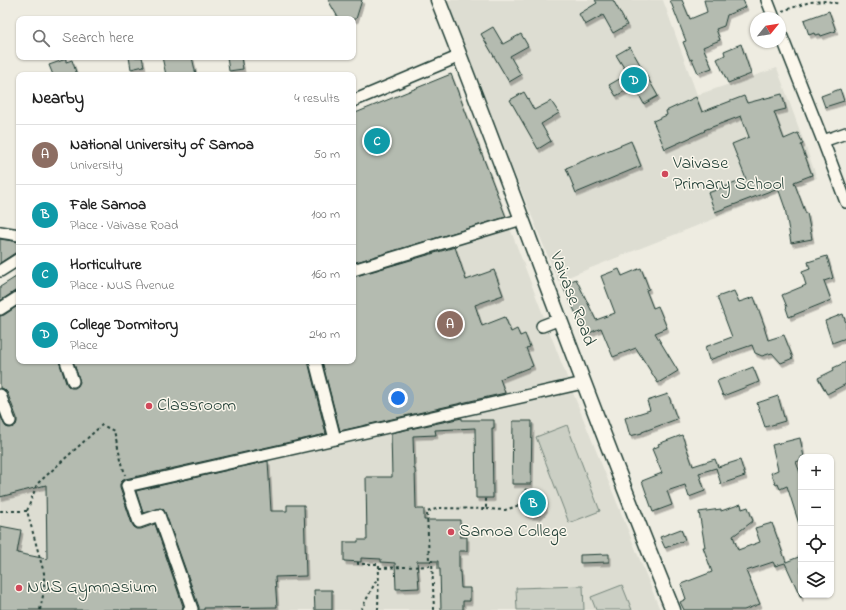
<!DOCTYPE html>
<html lang="en">
<head>
<meta charset="utf-8">
<style>
  :root { --surface:#fff; --page:#f6f6f6; --text:#222; --muted:#767676; --line:#e0e0e0; --accent:#d1495b }
  body { margin:0; font-family:"Indie Flower",sans-serif; background:var(--page); color:var(--text) }
  .controls { position:absolute; right:12px; bottom:12px; display:grid; overflow:hidden; border-radius:8px; box-shadow:0 1px 3px #0004 }
  .controls button { width:36px; height:36px; display:grid; place-items:center; padding:0; border:0; border-bottom:1px solid var(--line); background:var(--surface); color:var(--text); font:20px sans-serif }
  .compass { position:absolute; left:750px; top:12px; width:36px; height:36px; border-radius:50%; background:var(--surface); box-shadow:0 1px 3px #0004; rotate:60deg }
  .you { position:absolute; left:398px; top:398px; width:14px; height:14px; margin:-10px; border:3px solid #fff; border-radius:50%; background:#1a73e8; box-shadow:0 0 0 6px #1a73e833 }
  .badge { display:grid; place-items:center; width:26px; height:26px; border-radius:50%; background:var(--accent); color:#fff; font-size:13px; font-weight:700 }
  .pin { position:absolute; translate:-50% -50%; border:2px solid #fff; box-shadow:0 1px 4px #0006 }
  .list { margin:0; padding:0; list-style:none }
  h2 { display:flex; justify-content:space-between; align-items:center; height:52px; margin:0; padding:0 16px; font-size:17px }
  h2 small { font-size:13px; font-weight:400; color:var(--muted) }
  .list li { display:grid; grid-template-columns:26px 1fr auto; gap:12px; align-items:center; box-sizing:border-box; height:60px; padding:0 16px; border-top:1px solid var(--line) }
  .list b { display:block; font-size:15px; white-space:nowrap }
  .list p { margin:0; font-size:13px; white-space:nowrap; color:var(--muted) }
  .list em { font-size:13px; font-style:normal; color:var(--muted) }
  .icon { flex:none; width:22px; height:22px; fill:none; stroke:currentColor; stroke-width:2; stroke-linecap:round; stroke-linejoin:round }
  .map { position:relative; flex:none; width:846px; height:610px; overflow:hidden }
  .search { position:absolute; background:var(--surface); box-shadow:0 1px 3px #0004; left:16px; top:16px; width:340px; height:44px; display:flex; align-items:center; gap:10px; box-sizing:border-box; padding:0 14px; border-radius:8px; color:var(--muted); font-size:15px }
  .panel { position:absolute; background:var(--surface); box-shadow:0 1px 3px #0004; left:16px; top:72px; width:340px; height:292px; border-radius:8px }
  .map>svg:first-child { display:block }
</style>
</head>
<body>
<div class="map">
<svg width="846" height="610" viewBox="0 0 846 610">
  <defs>
    <filter id="shadow"><feDropShadow dx="2" dy="3.5" stdDeviation="0" flood-color="#0004"/></filter>
  </defs>
  <rect width="100%" height="100%" fill="#eeece1"/>
  <filter id="ink" filterUnits="userSpaceOnUse"><feTurbulence type="fractalNoise" baseFrequency=".025" numOctaves="2"/><feDisplacementMap in="SourceGraphic" scale="8" xChannelSelector="R" yChannelSelector="G"/><feConvolveMatrix kernelMatrix="1 2 1 2 8 2 1 2 1" color-interpolation-filters="sRGB"/></filter>
  <g filter="url(#ink)">
    <g fill="#ddddd2">
      <polygon points="444,0 663,0 697,95 777,68 817,178 558,281"/>
      <polygon points="451,74 573,393 660,610 0,610 0,287 19,275 19,361 353,361 353,114"/>
    </g>
    <g fill="#cbcfc4" stroke="#75867c">
      <polygon points="567,425 600,511 569,523 536,437"/>
      <polygon points="622,585 632,610 596,610 591,597"/>
      <polygon points="583,586 584,610 517,610 516,588"/>
    </g>
    <g fill="#b4bbb0" stroke="#1f3d34" filter="url(#shadow)">
      <polygon points="328,0 362,0 356,19 339,19"/>
      <polygon points="595,0 613,0 627,25 613,33 603,15 585,25 579,14 597,3"/>
      <polygon points="670,0 682,0 690,19 707,12 704,0 743,0 746,7 727,15 724,26 716,29 720,40 703,47 712,68 698,73 692,59 690,60 683,42 686,41"/>
      <polygon points="829,11 836,31 821,36 820,34 815,35 814,33 809,35 804,20"/>
      <polygon points="493,27 503,44 521,34 528,46 510,56 521,75 509,82 481,34"/>
      <polygon points="741,44 751,74 728,83 717,59 725,55 724,51"/>
      <polygon points="630,47 658,96 644,104 634,86 616,96 609,85 628,74 616,55"/>
      <polygon points="129,57 142,57 144,66 131,69"/>
      <polygon points="162,57 192,57 196,75 166,75"/>
      <polygon points="227,57 241,57 243,69 229,71"/>
      <polygon points="66,59 66,62 72,60 77,75 53,75 49,65"/>
      <polygon points="451,74 506,217 353,263 353,114"/>
      <polygon points="840,89 844,101 825,107 821,96"/>
      <polygon points="524,92 534,110 551,101 559,113 541,124 551,141 538,149 510,100"/>
      <polygon points="782,94 786,109 774,112 784,139 798,133 803,144 801,145 812,175 794,182 806,214 807,213 812,239 791,243 785,208 778,188 715,212 708,193 746,179 732,144 749,137 741,116 704,130 705,131 665,149 653,121 667,115 666,111 696,97 702,112 744,96 747,103"/>
      <polygon points="631,141 641,166 576,193 566,168"/>
      <polygon points="0,239 19,242 19,252 15,253 0,263"/>
      <polygon points="455,247 466,280 494,270 503,295 475,305 482,326 505,317 511,332 517,329 520,336 525,334 530,347 526,348 533,366 500,379 505,393 340,431 322,361 353,361 353,277"/>
      <polygon points="827,256 833,278 824,281 831,300 789,317 786,308 787,307 782,295 806,285 802,272 810,269 808,262"/>
      <polygon points="641,268 649,289 646,290 653,308 658,306 667,328 655,333 678,371 658,383 636,348 613,357 601,328 587,334 581,321 580,322 562,285 576,279 596,320 615,313 601,276 619,269 622,276"/>
      <polygon points="19,275 19,290 15,291 0,301 0,287"/>
      <polygon points="734,291 739,302 754,297 765,327 764,327 768,340 784,335 793,358 781,363 772,353 762,356 755,353 752,345 709,360 705,347 732,337 717,297"/>
      <polygon points="19,305 19,361 59,361 66,383 68,386 71,388 75,388 78,386 80,382 73,361 308,361 326,434 125,479 122,481 120,484 120,488 132,524 134,527 137,529 141,529 155,524 183,606 182,610 0,610 0,526 21,530 17,553 47,559 46,485 0,497 0,414 4,424 6,427 9,428 13,427 16,425 17,422 17,418 7,392 4,389 0,388 0,316 4,315"/>
      <polygon points="843,314 846,323 846,338 832,343 825,321"/>
      <polygon points="846,362 846,384 827,394 818,378 834,370 833,368"/>
      <polygon points="753,367 759,382 723,396 717,381"/>
      <polygon points="668,394 677,419 642,432 642,433 630,436 625,418 650,410 647,401"/>
      <polygon points="778,396 785,421 765,427 757,403"/>
      <polygon points="462,418 462,420 494,420 494,428 492,428 493,498 476,498 475,428 435,430 436,435 413,436 414,469 415,469 416,509 424,509 424,520 460,520 460,537 467,537 467,551 459,551 459,572 460,572 461,588 470,588 470,601 463,601 463,610 441,610 440,569 438,569 438,561 417,561 419,588 396,589 395,563 381,562 381,559 361,558 361,562 344,561 344,542 358,542 358,540 367,540 366,477 392,477 391,433"/>
      <polygon points="513,421 532,421 531,484 512,484"/>
      <polygon points="682,435 693,466 715,459 718,467 740,460 745,476 721,484 716,468 699,473 705,491 689,497 685,485 667,491 672,505 653,512 642,481 662,473 652,449 659,446 658,444"/>
      <polygon points="800,438 804,457 801,457 801,460 796,462 801,475 801,524 799,524 787,486 780,489 778,484 776,485 771,473 778,470 772,445"/>
      <polygon points="268,461 271,511 287,511 287,505 304,505 306,576 275,577 277,607 204,608 204,610 199,610 199,607 165,512 163,509 160,508 143,513 136,491"/>
      <polygon points="525,489 538,491 542,493 545,497 546,501 545,509 540,515 536,516 528,515 524,513 522,509 521,501"/>
      <polygon points="741,504 742,509 748,507 753,521 733,536 738,550 760,542 755,528 772,523 786,562 801,556 801,598 785,563 775,566 773,562 746,571 760,604 744,610 684,610 680,602 686,599 681,584 712,572 703,547 705,547 699,512 721,509 721,511"/>
      <polygon points="681,529 685,540 665,548 660,537"/>
      <polygon points="609,554 609,562 580,563 580,555"/>
      <polygon points="314,590 332,590 332,610 315,610"/>
    </g>
    <g fill="none" stroke-linecap="round" stroke-linejoin="round">
      <defs>
        <g id="minor">
          <polyline points="767,0 774,18"/>
          <polyline points="780,32 823,141 846,202"/>
          <polyline points="353,101 460,56"/>
          <polyline points="823,141 846,133"/>
          <polyline points="0,232 19,235"/>
          <polyline points="353,270 522,219"/>
          <polyline points="0,271 19,259"/>
          <polyline points="0,309 19,297"/>
          <polyline points="542,326 560,319"/>
          <polyline points="66,361 73,381"/>
          <polyline points="315,361 335,439"/>
          <polyline points="0,395 10,421"/>
          <polyline points="189,610 192,609 159,515 139,522 127,486 583,383"/>
        </g>
        <path id="major" d="M438 0C518 203 590 408 673 610"/>
      </defs>
      <use href="#minor" stroke="#1f3d34" stroke-width="14"/>
      <use href="#major" stroke="#1f3d34" stroke-width="17"/>
      <g stroke="#1f3d34" stroke-width="2" stroke-dasharray="3 3" stroke-linecap="butt">
        <polyline points="782,11 810,2 827,1 840,4"/>
        <polyline points="486,509 505,510 520,505"/>
        <polyline points="0,511 27,511"/>
        <polyline points="358,562 358,564 379,564 378,610"/>
        <polyline points="379,568 432,566"/>
        <polyline points="40,610 44,591 44,573 27,511 37,484 102,425 114,431 125,475"/>
        <polyline points="361,610 378,577"/>
        <polyline points="434,610 432,561 429,561 427,512 439,508 486,509 486,498"/>
      </g>
      <use href="#minor" stroke="#fbf7ec" stroke-width="11"/>
      <use href="#major" stroke="#fbf7ec" stroke-width="14"/>
    </g>
  </g>
  <g fill="#d1495b" stroke="#fbf7ec" stroke-width="1.5">
    <circle cx="665" cy="174" r="4"/>
    <circle cx="149" cy="406" r="4"/>
    <circle cx="451" cy="532" r="4"/>
    <circle cx="19" cy="588" r="4"/>
  </g>
  <g text-anchor="middle" dominant-baseline="central" stroke-width="3" stroke-linejoin="round" paint-order="stroke">
    <g font-size="18" fill="#1f3d34" stroke="#fbf7ec" text-anchor="start">
      <text x="673" y="164">Vaivase<tspan x="673" dy="21">Primary School</tspan></text>
      <text x="157" y="406">Classroom</text>
      <text x="459" y="532">Samoa College</text>
      <text x="27" y="588">NUS Gymnasium</text>
    </g>
    <g font-size="18" fill="#1f3d34" stroke="#fbf7ec">
      <text transform="translate(572 299) rotate(69)">Vaivase Road</text>
    </g>
  </g>
</svg>
<div class="controls">
<button>+</button>
<button>−</button>
<button><svg class="icon" aria-label="locate" viewBox="0 0 24 24"><circle cx="12" cy="12" r="6"/><path d="M12 2v4M12 18v4M2 12h4M18 12h4"/></svg></button>
<button><svg class="icon" aria-label="layers" viewBox="0 0 24 24"><path d="M12 4l9 5-9 5-9-5zM3 14l9 5 9-5"/></svg></button>
</div>
<svg class="compass" viewBox="-18 -18 36 36"><path d="M0-13l5 13h-10z" fill="#e53935"/><path d="M0 13l5-13h-10z" fill="#767676"/></svg>
<div class="you"></div>
<div class="pin badge" style="left:450px;top:324px;background:#8d6e63">A</div>
<div class="pin badge" style="left:533px;top:503px;background:#0f9aa8">B</div>
<div class="pin badge" style="left:377px;top:141px;background:#0f9aa8">C</div>
<div class="pin badge" style="left:634px;top:80px;background:#0f9aa8">D</div>
<div class="search"><svg class="icon" aria-label="search" viewBox="0 0 24 24"><circle cx="10" cy="10" r="6"/><path d="M15 15l6 6"/></svg>Search here</div>
<section class="panel">
<h2>Nearby<small>4 results</small></h2>
<ul class="list">
<li><span class="badge" style="background:#8d6e63">A</span><div><b>National University of Samoa</b><p>University</p></div><em>50 m</em></li>
<li><span class="badge" style="background:#0f9aa8">B</span><div><b>Fale Samoa</b><p>Place · Vaivase Road</p></div><em>100 m</em></li>
<li><span class="badge" style="background:#0f9aa8">C</span><div><b>Horticulture</b><p>Place · NUS Avenue</p></div><em>160 m</em></li>
<li><span class="badge" style="background:#0f9aa8">D</span><div><b>College Dormitory</b><p>Place</p></div><em>240 m</em></li>
</ul>
</section>
</div>
</body>
</html>
